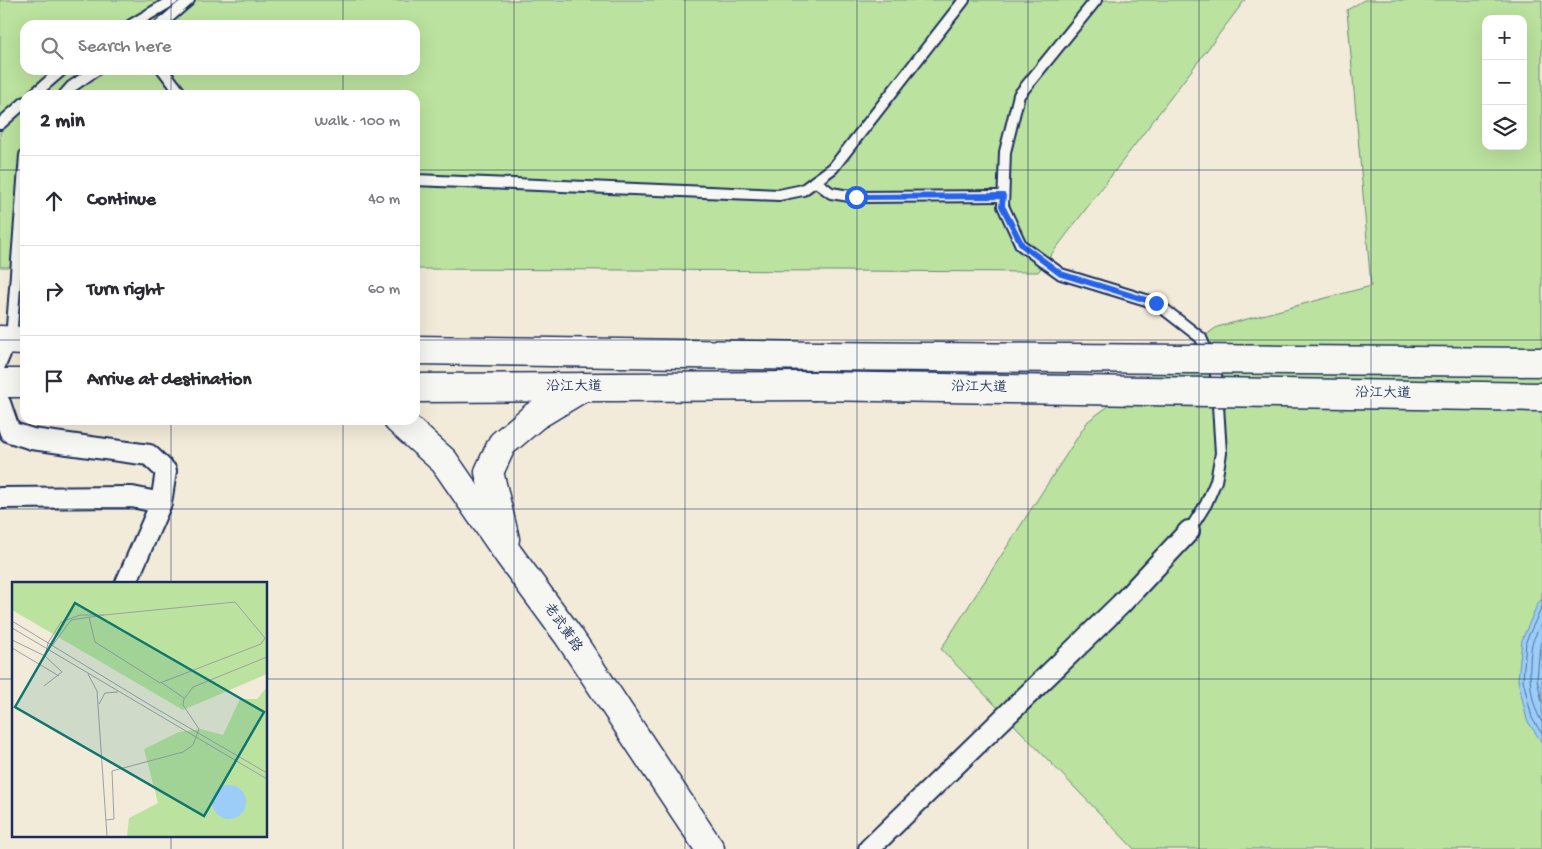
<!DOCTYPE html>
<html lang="en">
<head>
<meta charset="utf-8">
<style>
  :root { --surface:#fff; --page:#f2f2f3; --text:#2b2b33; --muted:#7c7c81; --line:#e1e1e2 }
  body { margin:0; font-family:"Gochi Hand","LXGW WenKai TC",sans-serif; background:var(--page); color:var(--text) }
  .controls { position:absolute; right:15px; top:15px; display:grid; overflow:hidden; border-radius:10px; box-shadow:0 5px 20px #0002 }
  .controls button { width:45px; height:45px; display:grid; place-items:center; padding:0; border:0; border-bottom:1px solid var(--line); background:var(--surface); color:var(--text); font:25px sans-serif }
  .stop { position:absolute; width:15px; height:15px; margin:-11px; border:4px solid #2563eb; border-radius:50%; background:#fff }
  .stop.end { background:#2563eb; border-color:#fff; box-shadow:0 1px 5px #0008 }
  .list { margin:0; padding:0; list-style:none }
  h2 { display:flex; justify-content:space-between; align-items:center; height:65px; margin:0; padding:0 20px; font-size:21px }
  h2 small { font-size:16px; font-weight:400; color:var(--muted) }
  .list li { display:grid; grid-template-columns:32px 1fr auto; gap:15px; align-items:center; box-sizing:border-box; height:90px; padding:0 20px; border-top:1px solid var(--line) }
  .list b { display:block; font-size:19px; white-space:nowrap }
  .list em { font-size:16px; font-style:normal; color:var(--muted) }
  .icon { flex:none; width:28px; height:28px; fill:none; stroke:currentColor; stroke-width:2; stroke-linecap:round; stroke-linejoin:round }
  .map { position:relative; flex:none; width:1542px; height:849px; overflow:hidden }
  .search { position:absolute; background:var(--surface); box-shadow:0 5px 20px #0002; left:20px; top:20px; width:400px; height:55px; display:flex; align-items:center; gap:12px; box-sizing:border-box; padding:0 18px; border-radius:15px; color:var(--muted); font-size:19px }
  .panel { position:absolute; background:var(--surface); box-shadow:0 5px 20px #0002; left:20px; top:90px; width:400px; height:335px; border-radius:15px }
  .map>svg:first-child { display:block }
</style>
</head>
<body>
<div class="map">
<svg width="1542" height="849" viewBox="0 0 1542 849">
  <rect width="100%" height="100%" fill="#f3ebd9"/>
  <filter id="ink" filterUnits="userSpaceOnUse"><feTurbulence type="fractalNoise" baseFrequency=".02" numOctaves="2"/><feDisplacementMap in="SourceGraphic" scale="10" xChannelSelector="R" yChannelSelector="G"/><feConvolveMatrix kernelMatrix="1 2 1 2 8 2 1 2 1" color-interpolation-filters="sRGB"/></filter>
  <g filter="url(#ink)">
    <g fill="#bbe29e" stroke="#6b887e" fill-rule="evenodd">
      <path d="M0 0H1245L1038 272 415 269V95H25V267H0ZM25 25H415V70H25Z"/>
      <path d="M1364 0H1542V849H1134L941 649 1088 421 1217 327 1371 286 1347 10ZM1486 19H1523V146H1486Z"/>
    </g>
    <polygon fill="#9bcdf8" stroke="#688eba" points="1542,599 1542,743 1527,720 1518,680 1522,640 1538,603"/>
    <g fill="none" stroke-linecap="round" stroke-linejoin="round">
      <g stroke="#4e6e9c" stroke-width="1">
        <polyline points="1542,607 1526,641 1523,680 1532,718 1542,734"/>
        <path d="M1542 622C1539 629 1534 637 1532 644 1528 668 1529 702 1542 722"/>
        <polyline points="1542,640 1540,645 1537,679 1542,702"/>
      </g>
      <defs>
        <g id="lane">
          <polyline points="1096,0 1019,95 1005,152 1003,206 1021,245 1061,274 1156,303 1201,338 1216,374 1221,453 1216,481 1206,504 1189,531"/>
          <polyline points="131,25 173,0"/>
          <polyline points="160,25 189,0"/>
          <polyline points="163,70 182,95"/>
          <polyline points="33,95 62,70"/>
          <polyline points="64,95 71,87 96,70"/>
          <polyline points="0,124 25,102"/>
          <polyline points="415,180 779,195 803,190 833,168 964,0"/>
          <polyline points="815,181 831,193 856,197 1003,196"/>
          <polyline points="0,366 11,340 25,155"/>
        </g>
        <g id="street">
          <polyline points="0,403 10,432 32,439 149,455 166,471 161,503 126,583"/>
          <polyline points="0,498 132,497 161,503"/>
          <polyline points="869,849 1121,604 1189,531"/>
        </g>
        <g id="highway">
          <polyline points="0,340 25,341"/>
          <polyline points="415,350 820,356"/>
          <polyline points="0,383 25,383"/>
          <polyline points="415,388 813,386"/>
          <polyline points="398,420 444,461 509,555 568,635 710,849"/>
          <polyline points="505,539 489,472 502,444 535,416 583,387"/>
        </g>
      </defs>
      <use href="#lane" stroke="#1b2f5e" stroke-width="14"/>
      <use href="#street" stroke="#1b2f5e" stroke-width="24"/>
      <use href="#highway" stroke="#1b2f5e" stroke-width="31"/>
      <use href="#lane" stroke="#f6f6f2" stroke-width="10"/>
      <use href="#street" stroke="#f6f6f2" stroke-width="20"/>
      <use href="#highway" stroke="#f6f6f2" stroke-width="28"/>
      <defs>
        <g id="primary-bridge">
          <polyline points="820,356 1542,362"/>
          <polyline points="813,386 1542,397"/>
        </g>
      </defs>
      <use href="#primary-bridge" stroke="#1b2f5e" stroke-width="31" stroke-linecap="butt"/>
      <use href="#primary-bridge" stroke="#f6f6f2" stroke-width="28"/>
    </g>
  </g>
  <g fill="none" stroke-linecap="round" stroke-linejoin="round" filter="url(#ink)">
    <polyline stroke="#2563eb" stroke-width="6" points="856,197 1003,196 1002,206 1022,245 1061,274 1156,303"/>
  </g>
  <path fill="none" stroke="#1b2f5e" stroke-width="1" stroke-opacity="0.55" d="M171 0V25M343 0V25M514 0V849M685 0V849M857 0V849M1028 0V849M1199 0V849M1371 0V849M171 70V95M343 70V95M0 170H25M415 170H1542M0 340H25M415 340H1542M171 420V583M343 420V849M0 509H1542M0 679H14M266 679H1542M171 835V849"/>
  <g text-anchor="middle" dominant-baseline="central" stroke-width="4" stroke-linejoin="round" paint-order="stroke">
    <g font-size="14" fill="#1b2f5e" stroke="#f6f6f2">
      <text x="574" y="387">沿江大道</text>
      <text transform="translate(979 388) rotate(1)">沿江大道</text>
      <text transform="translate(1383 394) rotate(1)">沿江大道</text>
      <text transform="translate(562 628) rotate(55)">老武黄路</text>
    </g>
  </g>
  <g transform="translate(12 582)">
    <rect width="255" height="255" fill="#f3ebd9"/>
    <path d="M0 1H255V92L171 128 0 28ZM255 105V254H115L117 236 146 221 132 167 167 150 189 147 211 153 228 117H245Z" fill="#bbe29e"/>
    <path d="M200 220a17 17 0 1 1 34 0a17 17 0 1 1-34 0Z" fill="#9bcdf8"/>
    <path fill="none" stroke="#9da0a8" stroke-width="1" d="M77 35 83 60 148 101 249 62 253 56 223 20 92 33M0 39 138 123M0 46 135 126M0 58 33 74M0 66 47 94M76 92 85 109 95 254M150 101 172 116M32 104 50 90 33 74 36 61 49 40 68 33H92L59 38 40 64M87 122 93 111 106 110M138 123 255 191M135 126 255 197M94 238 102 237 100 189 171 170 181 163 187 147 171 123 172 117 181 105 255 75"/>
    <path fill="#0f766e" fill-opacity="0.15" stroke="#0f766e" stroke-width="2.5" d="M63 21 252 130 192 234 3 125Z"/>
    <rect width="255" height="255" fill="none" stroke="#1b2f5e" stroke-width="2.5"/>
  </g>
</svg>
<div class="controls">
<button>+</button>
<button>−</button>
<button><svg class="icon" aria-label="layers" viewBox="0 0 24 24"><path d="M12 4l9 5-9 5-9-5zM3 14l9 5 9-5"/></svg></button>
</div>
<div class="stop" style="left:856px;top:197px"></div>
<div class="stop end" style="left:1156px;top:303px"></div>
<div class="search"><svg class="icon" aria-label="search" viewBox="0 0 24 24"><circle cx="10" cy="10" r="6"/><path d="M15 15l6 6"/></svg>Search here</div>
<section class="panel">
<h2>2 min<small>Walk · 100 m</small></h2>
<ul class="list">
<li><svg class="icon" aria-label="ahead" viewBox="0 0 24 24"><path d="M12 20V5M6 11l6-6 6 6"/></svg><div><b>Continue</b></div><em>40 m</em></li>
<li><svg class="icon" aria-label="right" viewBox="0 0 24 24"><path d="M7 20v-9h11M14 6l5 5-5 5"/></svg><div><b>Turn right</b></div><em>60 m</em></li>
<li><svg class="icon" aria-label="arrive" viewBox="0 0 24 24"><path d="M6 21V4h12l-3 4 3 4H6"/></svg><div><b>Arrive at destination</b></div></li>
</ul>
</section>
</div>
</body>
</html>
